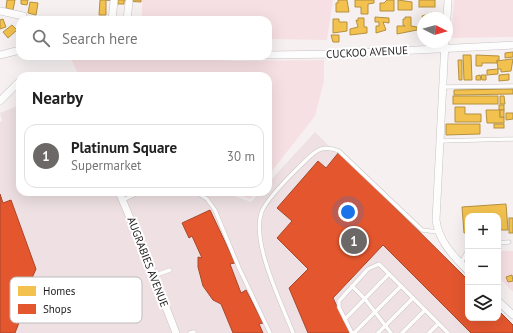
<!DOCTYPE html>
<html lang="en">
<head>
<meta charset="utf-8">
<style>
  :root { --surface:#fff; --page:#f2f2f2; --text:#222; --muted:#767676; --line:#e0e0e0; --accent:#6c6868 }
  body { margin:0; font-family:"PT Sans",sans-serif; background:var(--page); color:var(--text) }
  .controls { position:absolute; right:12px; bottom:12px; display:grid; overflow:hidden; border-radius:8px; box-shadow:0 4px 16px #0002 }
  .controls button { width:36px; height:36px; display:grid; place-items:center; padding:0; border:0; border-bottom:1px solid var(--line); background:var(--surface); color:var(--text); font:20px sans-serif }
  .compass { position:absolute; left:417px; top:12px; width:36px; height:36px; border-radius:50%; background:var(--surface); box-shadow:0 4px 16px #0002; rotate:96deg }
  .you { position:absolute; left:348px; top:212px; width:14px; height:14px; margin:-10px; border:3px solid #fff; border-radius:50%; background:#1a73e8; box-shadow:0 0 0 6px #1a73e833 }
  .badge { display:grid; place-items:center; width:26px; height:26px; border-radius:50%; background:var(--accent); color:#fff; font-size:13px; font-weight:700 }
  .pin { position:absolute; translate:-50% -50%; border:2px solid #fff; box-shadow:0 1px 4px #0006 }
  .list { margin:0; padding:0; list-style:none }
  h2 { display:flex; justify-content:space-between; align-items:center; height:52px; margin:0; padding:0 16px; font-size:17px }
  h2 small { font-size:13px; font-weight:400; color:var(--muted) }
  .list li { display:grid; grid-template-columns:26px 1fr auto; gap:12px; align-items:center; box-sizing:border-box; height:64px; margin:0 8px 8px; padding:0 8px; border:1px solid var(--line); border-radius:12px }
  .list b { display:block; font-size:15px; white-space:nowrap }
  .list p { margin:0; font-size:13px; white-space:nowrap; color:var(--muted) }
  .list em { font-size:13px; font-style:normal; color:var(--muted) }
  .icon { flex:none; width:22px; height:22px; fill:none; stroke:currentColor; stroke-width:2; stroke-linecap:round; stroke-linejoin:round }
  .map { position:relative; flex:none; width:513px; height:333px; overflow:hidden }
  .search { position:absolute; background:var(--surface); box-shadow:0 4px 16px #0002; left:16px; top:16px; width:256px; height:44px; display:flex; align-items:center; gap:10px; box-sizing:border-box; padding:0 14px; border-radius:12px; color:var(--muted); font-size:15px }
  .panel { position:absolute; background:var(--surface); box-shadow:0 4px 16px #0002; left:16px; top:72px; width:256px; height:124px; border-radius:12px }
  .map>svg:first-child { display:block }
</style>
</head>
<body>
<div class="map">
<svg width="513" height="333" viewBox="0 0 513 333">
  <rect width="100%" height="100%" fill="#f6f0f1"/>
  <polygon fill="#eee0e3" points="20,105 20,192 224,192 251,202 260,192 268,192 268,183 315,132 468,284 468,318 498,318 513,333 0,333 0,122 2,121 0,113"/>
  <g fill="#f7e0e4">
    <polygon points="142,0 333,0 327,40 268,39 268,20 142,20"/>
    <polygon points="454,0 513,0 513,37 451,38"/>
    <polygon points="70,56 145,56 236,61 324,60 324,81 315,116 268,176 268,76 79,76"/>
    <polygon points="231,192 256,192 250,199"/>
    <polygon points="498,251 513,251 513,292 498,277"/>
  </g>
  <g fill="#f2c14e" stroke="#b49040">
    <polygon points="7,0 15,0 13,10 6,8"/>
    <polygon points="21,0 28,0 27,5 21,4"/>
    <polygon points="100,0 141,0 141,2 124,1 124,4 118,4 118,1 106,0 106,15 99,15"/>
    <polygon points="338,0 347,0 349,12 336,12 336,3 338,3"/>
    <polygon points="355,0 374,0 374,3 368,4 368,14 361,14 361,7 355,7"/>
    <polygon points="387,0 394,0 394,11 380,11 380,3 384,3"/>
    <polygon points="398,0 412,2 412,10 398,10"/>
    <rect x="419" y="0" width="16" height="7"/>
    <polygon points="30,2 38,3 36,15 28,13"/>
    <polygon points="432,13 434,18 423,18 423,20 422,16"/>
    <polygon points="375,17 389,18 389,23 383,22 386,30 376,33 376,26 379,26 379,22 375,22"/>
    <polygon points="405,17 411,17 411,26 417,27 417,30 397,34 397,26 405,26 403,25 403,19 405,19"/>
    <polygon points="358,18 364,18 364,27 367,27 367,33 350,35 350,29 358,27 356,20 358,21"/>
    <polygon points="3,19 6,27 0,29 0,20"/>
    <polygon points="333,19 339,19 339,22 347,22 347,31 333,33"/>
    <polygon points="12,25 17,30 8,38 3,32"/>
    <polygon points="331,35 339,35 339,42 333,42"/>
    <polygon points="513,52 513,57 505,58 505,53"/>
    <polygon points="463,55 471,55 472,80 464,80"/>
    <polygon points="476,55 499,56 499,60 497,60 497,63 482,63 482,66 476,66"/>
    <polygon points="511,59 513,59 511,71 501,72 501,69 498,69 497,61"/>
    <polygon points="458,60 462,60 462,80 459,80"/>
    <polygon points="498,69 498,74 487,75 487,70"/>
    <polygon points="509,74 509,80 499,81 499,75"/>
    <polygon points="480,75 481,80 476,80 476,76"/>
    <polygon points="481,75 486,75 486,80 482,80"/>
    <polygon points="513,89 513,94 454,95 454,90"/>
    <rect x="453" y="96" width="45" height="8"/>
    <polygon points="500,96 504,96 505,104 500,104"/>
    <rect x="499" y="105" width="5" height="5"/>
    <polygon points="455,107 465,107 465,114 481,114 481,122 455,122"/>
    <polygon points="486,110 500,110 500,117 504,117 504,123 487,123"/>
    <rect x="500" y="110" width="4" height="7"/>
    <polygon points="506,113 513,113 513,119 506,120"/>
    <polygon points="446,124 480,124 480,134 446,135"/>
    <rect x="494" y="124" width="10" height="4"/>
    <polygon points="506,204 508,230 498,230 498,216 468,216 468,232 464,233 462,207"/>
    <rect x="509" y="218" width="4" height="15"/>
    <polygon points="512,275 513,281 508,282 506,277"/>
  </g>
  <g fill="#e4572e" stroke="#aa462a">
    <polygon points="339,152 468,280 468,318 498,318 498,310 513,325 513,333 471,333 383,245 333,298 350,333 308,333 289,288 308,269 277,238 292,221 277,208 318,161 326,168"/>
    <polygon points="0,194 3,203 11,200 36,269 17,312 22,315 15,333 0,333"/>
    <polygon points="210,210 235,263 230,264 241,293 246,290 263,323 259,324 263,333 233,333 221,304 213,300 203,286 198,267 198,257 202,258 192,236 189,238 182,223"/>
  </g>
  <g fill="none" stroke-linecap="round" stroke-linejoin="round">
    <defs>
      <g id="lane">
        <polyline points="444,87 513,86"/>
        <polyline points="441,141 513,139"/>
        <polyline points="196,192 207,199 215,210 239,268 270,333"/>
        <polyline points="123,200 140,192"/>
        <polyline points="498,243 509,242"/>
        <polyline points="461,263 468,250"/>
        <polyline points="153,276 170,270"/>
        <polyline points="352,286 365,299 391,333"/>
        <polyline points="345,319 389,274"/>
        <polyline points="190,333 194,332"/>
        <path d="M293 333C282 304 250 241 262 211 268 197 289 177 301 165 314 153 320 143 339 151L422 230 438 232"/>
        <polyline points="352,333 339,307 339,301 368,269 379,264 448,333"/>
        <polyline points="354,333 401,286"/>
        <polyline points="378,333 413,298"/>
        <polyline points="402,333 425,310"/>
        <polyline points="429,333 438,324"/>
      </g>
      <g id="street">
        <polyline points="0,11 23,16"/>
        <polyline points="447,18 448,0"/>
        <polyline points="112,20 114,1"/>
        <polyline points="112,20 126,20"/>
        <polyline points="127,20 129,2"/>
        <path d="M445 42 436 220C439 242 453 255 468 271"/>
        <polyline points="0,55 20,50"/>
        <polyline points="268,55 337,54 513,45"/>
        <polyline points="30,76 43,76"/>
        <polyline points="0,101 20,81"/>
        <polyline points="119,192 144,251 176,333"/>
        <polyline points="498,301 513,315"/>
      </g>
    </defs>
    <use href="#lane" stroke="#c8c3c4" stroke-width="4.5"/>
    <use href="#street" stroke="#c8c3c4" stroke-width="8"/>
    <use href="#lane" stroke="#fefdfd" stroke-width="3.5"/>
    <use href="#street" stroke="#fefdfd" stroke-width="7"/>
  </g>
  <g text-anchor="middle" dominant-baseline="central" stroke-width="4" stroke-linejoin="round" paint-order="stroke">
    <g font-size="11" fill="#221e1f" stroke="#fff">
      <text transform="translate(367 52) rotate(-3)">CUCKOO AVENUE</text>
      <text transform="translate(148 262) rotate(69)">AUGRABIES AVENUE</text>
    </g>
  </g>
  <rect x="10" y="277" width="132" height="46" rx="6" fill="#fff" stroke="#bdbcbc" stroke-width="1"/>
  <rect x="18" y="286" width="18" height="10" fill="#f2c14e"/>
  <rect x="18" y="304" width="18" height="10" fill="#e4572e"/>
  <g font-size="11" fill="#221e1f">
    <text x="43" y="295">Homes</text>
    <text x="43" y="313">Shops</text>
  </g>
</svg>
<div class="controls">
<button>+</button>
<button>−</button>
<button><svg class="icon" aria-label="layers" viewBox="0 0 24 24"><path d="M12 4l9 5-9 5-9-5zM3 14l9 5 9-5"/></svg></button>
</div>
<svg class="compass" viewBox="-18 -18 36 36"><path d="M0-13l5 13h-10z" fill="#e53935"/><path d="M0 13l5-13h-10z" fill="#767676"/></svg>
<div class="you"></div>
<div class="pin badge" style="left:354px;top:241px">1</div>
<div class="search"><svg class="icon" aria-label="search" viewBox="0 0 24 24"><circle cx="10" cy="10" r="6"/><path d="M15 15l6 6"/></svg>Search here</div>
<section class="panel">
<h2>Nearby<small></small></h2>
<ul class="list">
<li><span class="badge">1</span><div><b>Platinum Square</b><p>Supermarket</p></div><em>30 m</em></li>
</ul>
</section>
</div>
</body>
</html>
